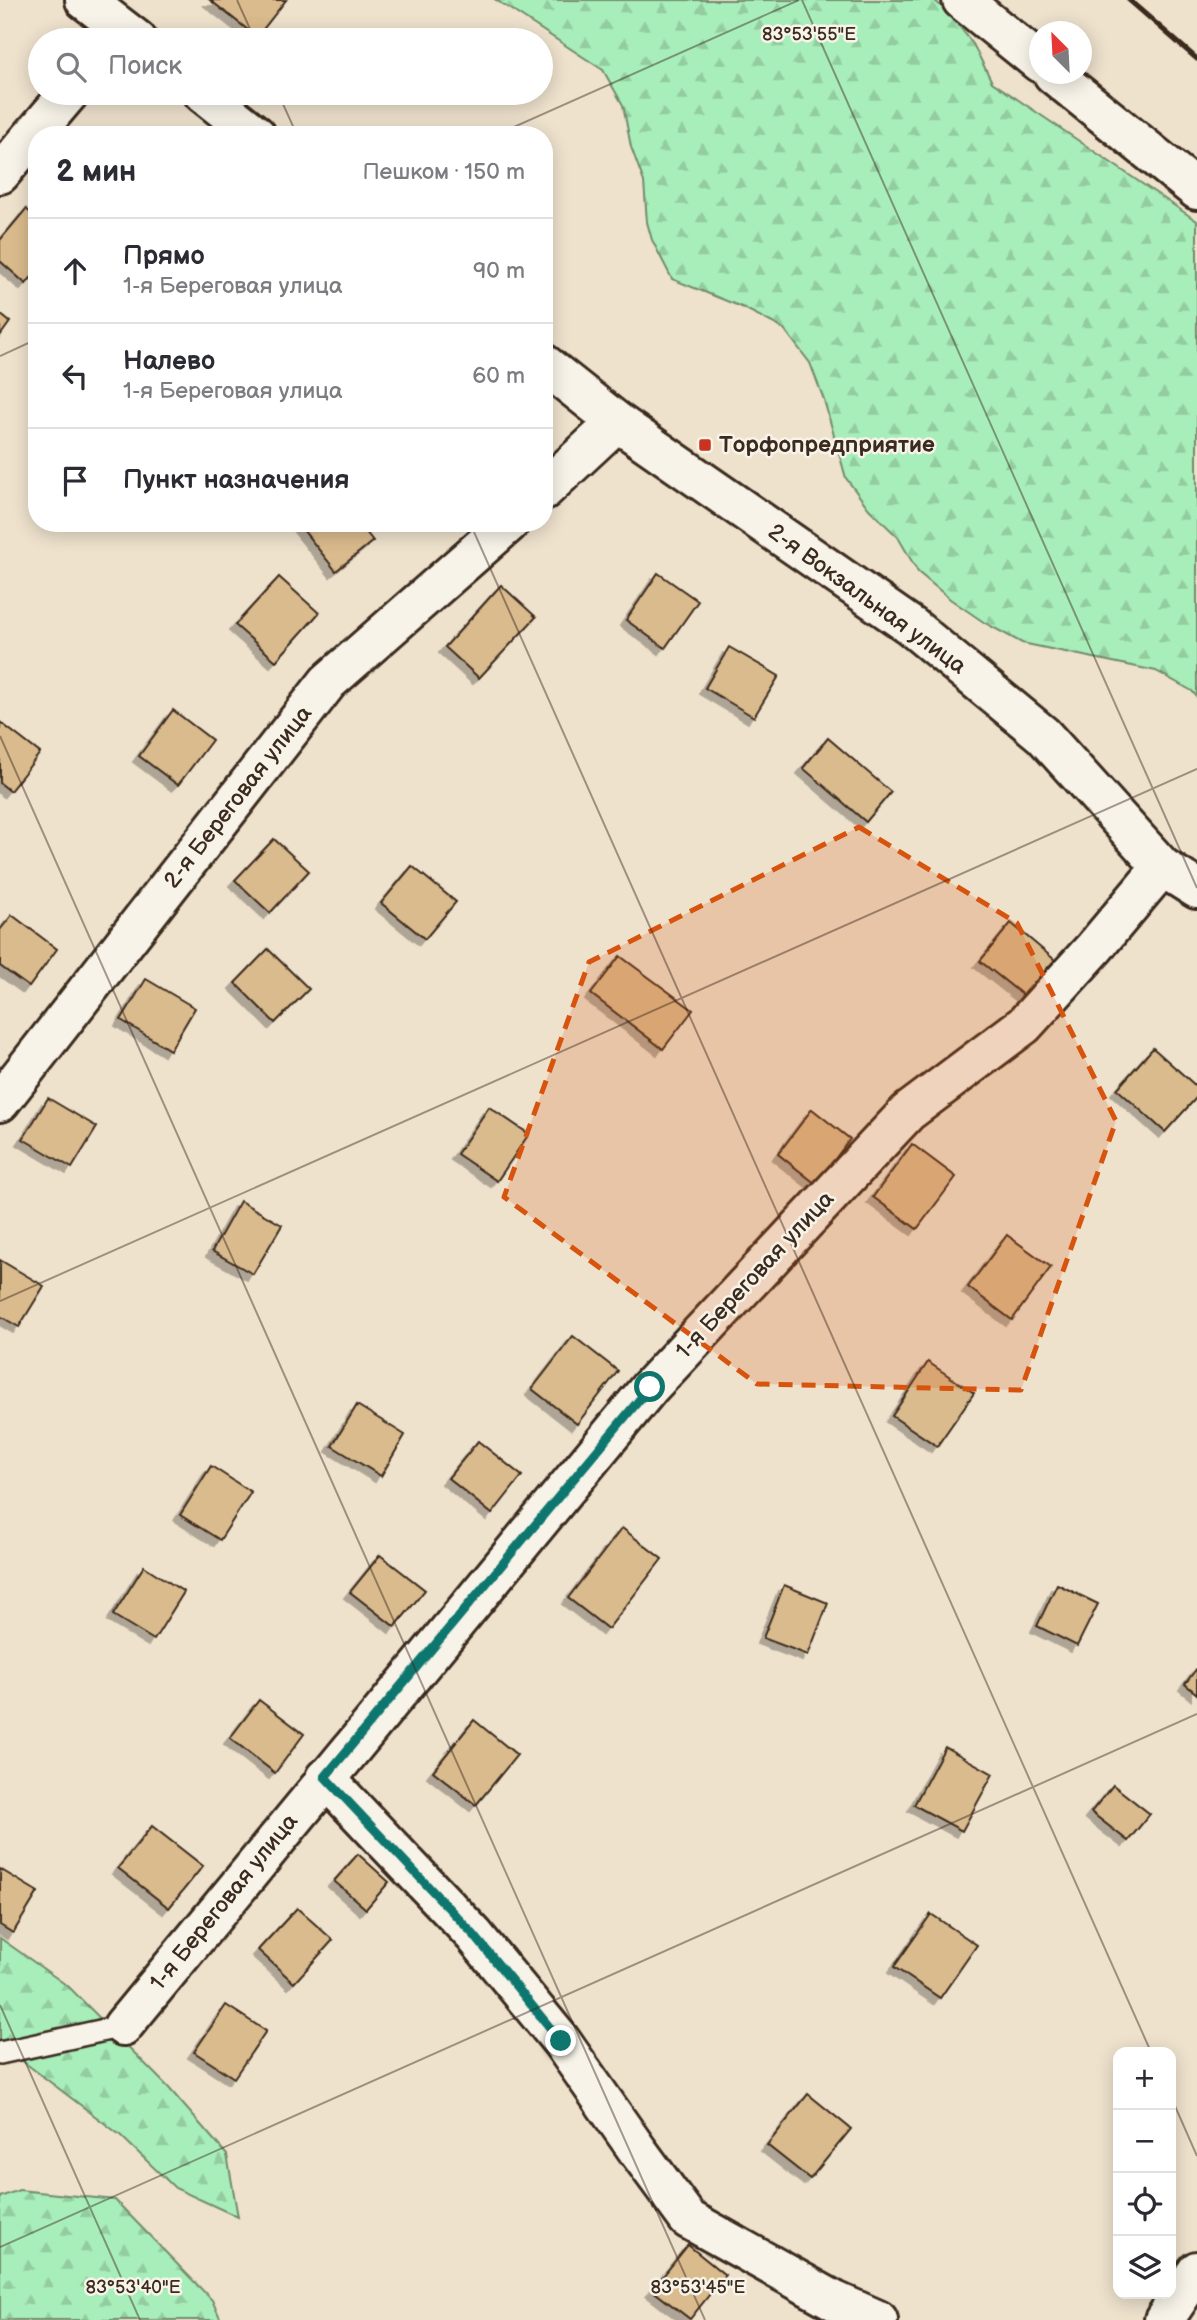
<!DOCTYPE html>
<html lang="ru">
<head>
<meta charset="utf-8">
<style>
  :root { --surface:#fff; --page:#f2f2f3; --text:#2b2b33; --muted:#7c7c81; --line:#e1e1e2 }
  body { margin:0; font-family:"Balsamiq Sans",sans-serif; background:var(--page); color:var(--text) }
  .controls { position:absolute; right:21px; bottom:21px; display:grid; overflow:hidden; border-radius:14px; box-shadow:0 4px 18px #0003 }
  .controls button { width:63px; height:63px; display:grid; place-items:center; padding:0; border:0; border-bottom:2px solid var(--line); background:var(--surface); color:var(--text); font:35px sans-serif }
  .compass { position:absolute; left:1029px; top:21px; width:63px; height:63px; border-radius:50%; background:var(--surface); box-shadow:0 4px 18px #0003; rotate:336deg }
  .stop { position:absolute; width:21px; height:21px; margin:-16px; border:5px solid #0f766e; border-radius:50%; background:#fff }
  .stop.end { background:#0f766e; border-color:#fff; box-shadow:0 2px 7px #0008 }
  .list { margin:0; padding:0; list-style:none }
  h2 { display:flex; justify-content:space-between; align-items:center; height:91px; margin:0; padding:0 28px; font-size:30px }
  h2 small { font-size:23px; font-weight:400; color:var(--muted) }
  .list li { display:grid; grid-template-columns:46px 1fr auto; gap:21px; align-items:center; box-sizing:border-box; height:105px; padding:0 28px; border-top:2px solid var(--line) }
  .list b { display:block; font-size:26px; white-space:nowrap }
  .list p { margin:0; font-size:23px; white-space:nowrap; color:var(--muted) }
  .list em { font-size:23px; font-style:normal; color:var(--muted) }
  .icon { flex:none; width:38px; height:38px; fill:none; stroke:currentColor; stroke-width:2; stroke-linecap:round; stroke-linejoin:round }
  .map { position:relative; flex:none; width:1197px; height:2320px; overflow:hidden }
  .search { position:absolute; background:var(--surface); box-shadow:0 4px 18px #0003; left:28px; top:28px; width:525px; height:77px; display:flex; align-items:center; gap:18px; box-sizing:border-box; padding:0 24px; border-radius:38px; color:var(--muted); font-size:26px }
  .panel { position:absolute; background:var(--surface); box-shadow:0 4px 18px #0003; left:28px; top:126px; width:525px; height:406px; border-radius:28px }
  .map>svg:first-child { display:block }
</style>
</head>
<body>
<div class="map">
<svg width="1197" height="2320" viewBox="0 0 1197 2320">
  <defs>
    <pattern id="forest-firs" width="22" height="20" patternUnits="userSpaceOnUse" patternTransform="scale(1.75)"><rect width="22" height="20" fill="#a8eeba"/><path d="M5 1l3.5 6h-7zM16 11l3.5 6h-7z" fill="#92cc9f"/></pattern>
    <filter id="shadow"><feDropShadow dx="-6" dy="6" stdDeviation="0" flood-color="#0004"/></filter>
  </defs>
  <rect width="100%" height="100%" fill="#eee2cd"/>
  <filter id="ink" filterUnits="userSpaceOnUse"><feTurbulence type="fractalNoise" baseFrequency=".0143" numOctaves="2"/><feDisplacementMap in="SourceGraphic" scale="14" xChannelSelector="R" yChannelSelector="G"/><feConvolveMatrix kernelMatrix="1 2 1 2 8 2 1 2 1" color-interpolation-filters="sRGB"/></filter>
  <g filter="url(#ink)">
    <g fill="url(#forest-firs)" stroke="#728c6c" stroke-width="2">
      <polygon points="496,0 934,0 948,12 973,44 992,82 1197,221 1197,697 1192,691 1156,671 1022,643 985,623 950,599 918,572 898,537 869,509 846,478 824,400 810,363 784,329 744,308 672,279 652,240 647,222 644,182 631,147 623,105 603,70"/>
      <polygon points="0,1938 69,1987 168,2087 227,2155 238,2217 175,2188 120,2135 0,2044"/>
      <polygon points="19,2190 115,2200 212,2300 221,2320 0,2320 0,2197"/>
    </g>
    <g fill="#dabb8d" stroke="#3b2a1e" stroke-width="2" filter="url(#shadow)">
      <polygon points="210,0 286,0 257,37"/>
      <polygon points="26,209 37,218 37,271 26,284 0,261 0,240"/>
      <polygon points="0,314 10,322 0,336"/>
      <polygon points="303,523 359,523 373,541 336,571 300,526"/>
      <polygon points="658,573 698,601 665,648 626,620"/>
      <polygon points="279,577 319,613 276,661 235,625"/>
      <polygon points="501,585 536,617 479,678 445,647"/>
      <polygon points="729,647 779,676 754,717 705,688"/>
      <polygon points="173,710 212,740 178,785 139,756"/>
      <polygon points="0,722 40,753 10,791 0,783"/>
      <polygon points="828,738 891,792 866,822 803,768"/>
      <polygon points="274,839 309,871 270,913 235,880"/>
      <polygon points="412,866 456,902 425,939 381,903"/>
      <polygon points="12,915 57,949 29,987 0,966 0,930"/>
      <polygon points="1011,923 1055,960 1024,996 980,961"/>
      <polygon points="268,949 309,989 275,1023 235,983"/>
      <polygon points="620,956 693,1010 663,1049 591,994"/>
      <polygon points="146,979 195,1008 170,1050 121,1020"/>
      <polygon points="1153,1048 1197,1087 1197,1097 1165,1132 1117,1089"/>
      <polygon points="48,1098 97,1127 72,1168 23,1139"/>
      <polygon points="489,1107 529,1134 497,1181 457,1154"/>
      <polygon points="812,1109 850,1139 816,1184 778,1154"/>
      <polygon points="912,1144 956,1177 917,1229 873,1197"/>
      <polygon points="240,1201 282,1225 253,1274 212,1251"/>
      <polygon points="1007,1235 1051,1267 1012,1320 968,1287"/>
      <polygon points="0,1260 44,1286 19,1327 0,1316"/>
      <polygon points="573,1336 618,1371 577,1424 532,1389"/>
      <polygon points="928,1362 974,1393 937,1446 892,1416"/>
      <polygon points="357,1405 405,1435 381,1476 332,1446"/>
      <polygon points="478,1441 522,1476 492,1514 448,1478"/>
      <polygon points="211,1466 251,1492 220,1540 180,1515"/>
      <polygon points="622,1528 662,1559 608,1629 568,1598"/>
      <polygon points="380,1555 425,1590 395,1627 350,1592"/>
      <polygon points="144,1566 184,1592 154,1640 113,1615"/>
      <polygon points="1057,1584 1098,1604 1077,1646 1037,1626"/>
      <polygon points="784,1585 828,1603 808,1655 763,1638"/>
      <polygon points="1197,1668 1197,1694 1185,1684"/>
      <polygon points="259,1700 304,1734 275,1773 230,1738"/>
      <polygon points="474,1720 517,1755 476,1805 433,1771"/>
      <polygon points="945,1747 993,1774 962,1831 914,1805"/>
      <polygon points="1113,1785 1150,1814 1128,1841 1091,1812"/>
      <polygon points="152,1826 203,1866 169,1908 118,1868"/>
      <polygon points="358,1854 389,1882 366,1909 334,1881"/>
      <polygon points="0,1869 38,1892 13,1933 0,1925"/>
      <polygon points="297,1908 333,1940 294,1983 258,1950"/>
      <polygon points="931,1914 977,1945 940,1998 894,1967"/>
      <polygon points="226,2005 266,2031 234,2078 194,2052"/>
      <polygon points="808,2094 851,2129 810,2179 767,2145"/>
      <polygon points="688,2245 725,2275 690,2319 652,2290"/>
    </g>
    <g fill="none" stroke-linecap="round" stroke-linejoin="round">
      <defs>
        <polyline id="lane" points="0,2053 123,2026"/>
        <g id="street">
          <polyline points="85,0 137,40"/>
          <polyline points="962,0 1040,63"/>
          <polyline points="1053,74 1197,190"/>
          <polyline points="203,93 256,135"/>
          <polyline points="0,174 69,93"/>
          <polyline points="544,364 617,422 911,626 1043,735 1162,867 1197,889"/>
          <polyline points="544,490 617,422"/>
          <polyline points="0,1102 328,682 509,523"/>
          <polyline points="325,1778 474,1935 561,2041 638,2151 688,2219 835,2301 878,2320"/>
          <polyline points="123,2026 650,1387 908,1112 1024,1025 1094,948 1162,867"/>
          <polyline points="1164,2320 1197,2271"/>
        </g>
      </defs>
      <use href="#lane" stroke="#3b2a1e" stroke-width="26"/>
      <use href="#street" stroke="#3b2a1e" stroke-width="44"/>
      <use href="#lane" stroke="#f7f3e8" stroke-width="21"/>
      <use href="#street" stroke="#f7f3e8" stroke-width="38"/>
      <polyline stroke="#3b2a1e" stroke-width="5" points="1129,0 1197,59"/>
    </g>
  </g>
  <g fill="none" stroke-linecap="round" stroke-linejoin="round" filter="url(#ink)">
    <polyline stroke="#0f766e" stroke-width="9" points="561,2041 474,1935 325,1777 650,1387"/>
  </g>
  <path fill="#d7540e" fill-opacity="0.2" stroke="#d7540e" stroke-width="5" stroke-dasharray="14 9" stroke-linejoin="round" d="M859 827 1017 923 1116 1121 1021 1390 757 1384 504 1197 589 962Z"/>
  <path fill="none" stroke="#3b2a1e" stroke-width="2" stroke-opacity="0.45" d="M237 0 255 40M802 0 1197 888M278 93 297 135M496 135 799 0M0 356 37 339M470 523 1151 2052M0 736 705 2320M0 1301 1197 769M0 2005 140 2320M1171 2097 1197 2156M0 2247 1197 1714"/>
  <rect fill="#c8321e" stroke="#f7f3e8" stroke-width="2.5" x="698" y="438" width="14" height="14" rx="3.5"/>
  <g text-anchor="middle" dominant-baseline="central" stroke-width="5" stroke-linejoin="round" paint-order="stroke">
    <g font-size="23" font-weight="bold" fill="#3b2a1e" stroke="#f7f3e8" text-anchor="start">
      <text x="719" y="445">Торфопредприятие</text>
    </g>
    <g font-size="23" fill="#3b2a1e" stroke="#f7f3e8">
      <text transform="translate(867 599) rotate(36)">2-я Вокзальная улица</text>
      <text transform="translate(238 797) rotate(-52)">2-я Береговая улица</text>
      <text transform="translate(755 1275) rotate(-47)">1-я Береговая улица</text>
      <text transform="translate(224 1902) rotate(-51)">1-я Береговая улица</text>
    </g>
  </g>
  <g font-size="18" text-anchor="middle" fill="#3b2a1e" stroke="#f7f3e8" stroke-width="5" stroke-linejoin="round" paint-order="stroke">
    <text x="809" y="40">83°53'55"E</text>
    <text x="133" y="2293">83°53'40"E</text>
    <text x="698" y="2293">83°53'45"E</text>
  </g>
</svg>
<div class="controls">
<button>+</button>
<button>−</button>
<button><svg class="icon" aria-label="locate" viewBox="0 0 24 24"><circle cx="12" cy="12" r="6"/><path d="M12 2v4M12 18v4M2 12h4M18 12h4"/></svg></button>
<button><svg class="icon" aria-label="layers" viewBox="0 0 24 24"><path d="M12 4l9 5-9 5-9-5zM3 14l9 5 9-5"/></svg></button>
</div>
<svg class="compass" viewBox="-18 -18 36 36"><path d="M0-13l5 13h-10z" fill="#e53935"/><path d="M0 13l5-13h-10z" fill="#7c7c81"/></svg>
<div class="stop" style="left:650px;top:1387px"></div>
<div class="stop end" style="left:561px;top:2041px"></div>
<div class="search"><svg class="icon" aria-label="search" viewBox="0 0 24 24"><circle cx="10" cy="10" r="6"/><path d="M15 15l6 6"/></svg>Поиск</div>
<section class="panel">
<h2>2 мин<small>Пешком · 150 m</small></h2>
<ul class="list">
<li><svg class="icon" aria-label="ahead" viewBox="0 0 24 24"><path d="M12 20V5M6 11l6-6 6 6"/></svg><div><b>Прямо</b><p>1-я Береговая улица</p></div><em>90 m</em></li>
<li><svg class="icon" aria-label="left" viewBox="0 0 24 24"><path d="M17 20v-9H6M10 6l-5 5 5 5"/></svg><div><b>Налево</b><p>1-я Береговая улица</p></div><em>60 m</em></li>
<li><svg class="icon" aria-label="arrive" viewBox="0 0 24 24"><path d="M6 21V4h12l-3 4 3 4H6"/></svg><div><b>Пункт назначения</b></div></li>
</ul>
</section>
</div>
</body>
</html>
